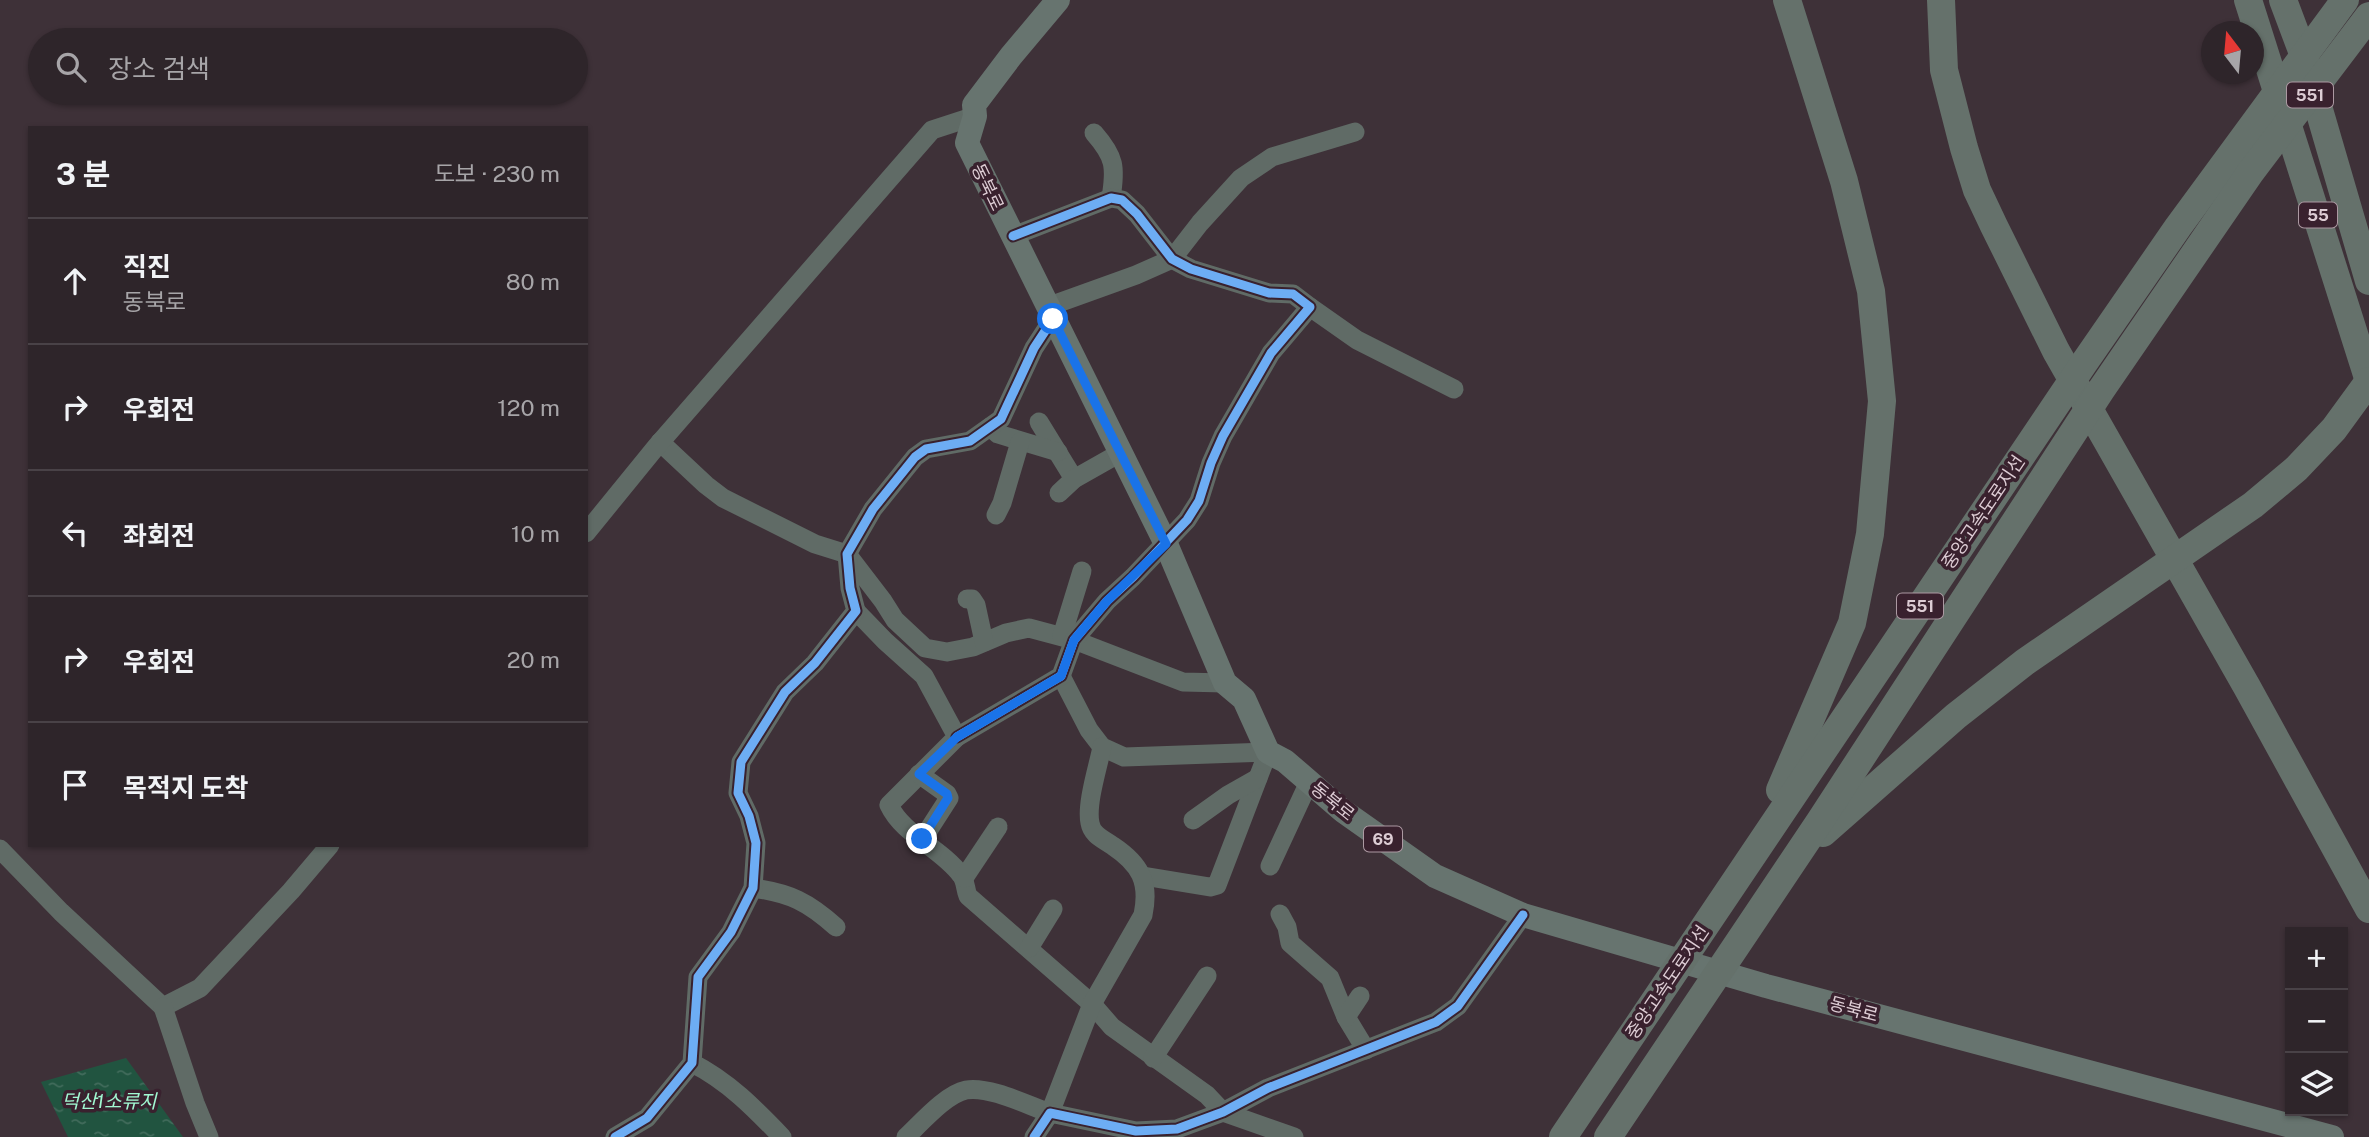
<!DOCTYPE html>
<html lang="ko">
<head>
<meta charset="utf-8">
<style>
  :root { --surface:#2e252a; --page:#3a3136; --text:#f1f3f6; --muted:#a7a5a8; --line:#494247 }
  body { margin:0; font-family:"Public Sans","Noto Sans KR",sans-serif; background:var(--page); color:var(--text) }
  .controls { position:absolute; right:21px; bottom:21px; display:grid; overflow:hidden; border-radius:0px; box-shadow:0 2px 5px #0004 }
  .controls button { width:63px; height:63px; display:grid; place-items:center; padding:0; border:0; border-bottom:2px solid var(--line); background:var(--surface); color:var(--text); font:35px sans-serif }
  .compass { position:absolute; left:2201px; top:21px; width:63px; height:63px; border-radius:50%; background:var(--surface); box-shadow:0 2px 5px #0004; rotate:344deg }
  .stop { position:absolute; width:21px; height:21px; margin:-16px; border:5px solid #1a73e8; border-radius:50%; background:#fff }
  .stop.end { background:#1a73e8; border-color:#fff; box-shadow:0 2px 7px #0008 }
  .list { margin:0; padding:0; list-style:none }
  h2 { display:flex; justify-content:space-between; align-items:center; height:91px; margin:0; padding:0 28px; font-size:30px }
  h2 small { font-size:23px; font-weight:400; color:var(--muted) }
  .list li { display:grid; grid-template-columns:46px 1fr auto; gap:21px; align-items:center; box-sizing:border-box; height:126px; padding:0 28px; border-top:2px solid var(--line) }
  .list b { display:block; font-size:26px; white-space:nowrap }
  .list p { margin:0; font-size:23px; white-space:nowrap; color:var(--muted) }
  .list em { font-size:23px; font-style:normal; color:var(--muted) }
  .icon { flex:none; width:38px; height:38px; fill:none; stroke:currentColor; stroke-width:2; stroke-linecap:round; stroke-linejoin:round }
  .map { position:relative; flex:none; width:2369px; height:1137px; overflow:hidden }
  .search { position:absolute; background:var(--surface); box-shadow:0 2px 5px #0004; left:28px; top:28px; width:560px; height:77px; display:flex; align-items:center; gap:18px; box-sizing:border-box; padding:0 24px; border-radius:38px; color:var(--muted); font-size:26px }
  .panel { position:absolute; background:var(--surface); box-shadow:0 2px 5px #0004; left:28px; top:126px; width:560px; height:721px; border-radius:0px }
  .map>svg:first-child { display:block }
</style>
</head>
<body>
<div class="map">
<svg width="2369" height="1137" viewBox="0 0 2369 1137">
  <defs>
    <pattern id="water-ripples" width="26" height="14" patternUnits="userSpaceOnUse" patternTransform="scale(1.75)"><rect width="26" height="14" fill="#215440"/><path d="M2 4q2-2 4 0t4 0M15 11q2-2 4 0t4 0" fill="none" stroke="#416b5b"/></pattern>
  </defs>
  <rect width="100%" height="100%" fill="#3e3138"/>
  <polygon fill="url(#water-ripples)" points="126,1058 183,1137 68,1137 41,1082"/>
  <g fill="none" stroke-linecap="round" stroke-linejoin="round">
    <g stroke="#606b66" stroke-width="19">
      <path d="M1094 133C1115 157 1116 167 1111 198"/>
      <polyline points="1047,307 1136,275 1172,259 1200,223 1241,178 1272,157 1355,132"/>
      <polyline points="1310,307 1357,340 1454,389"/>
      <polyline points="1039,422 1074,479"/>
      <polyline points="990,427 998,434 1058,452"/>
      <polyline points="660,442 706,485 723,498 815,544 847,554 883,601 895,620 925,648 947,652 973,647 1006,633 1029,628 1074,640 1183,682 1225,683"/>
      <polyline points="1059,493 1074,479 1120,453"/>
      <polyline points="996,515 1002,503 1020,442"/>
      <polyline points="586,533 656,447 932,130 975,116"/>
      <polyline points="967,599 972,599 976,605 984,642"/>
      <path d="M856 611 885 641 924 676 957 737 889 805C903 835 941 848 961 875 966 881 965 889 968 896L1092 1004 1112 1027 1207 1095 1223 1112 1294 1137"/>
      <polyline points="1062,636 1082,571"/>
      <polyline points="1061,676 1089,730 1102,747 1124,757 1268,752 1217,885 1210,887 1143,876"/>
      <polyline points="957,737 1061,676 1074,640 1107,601 1133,577 1187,520 1199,501 1211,463 1223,436 1271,353 1310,307 1293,294 1269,293 1191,269 1172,259 1137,214 1122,200 1111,198 1013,236"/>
      <polyline points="919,774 947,794 949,798 922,840"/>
      <polyline points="1193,820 1228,795 1258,778"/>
      <polyline points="0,849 61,912 163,1007 200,988 291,891 330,845"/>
      <polyline points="1270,866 1309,782"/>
      <polyline points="964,878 998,827"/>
      <path d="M753 888C790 893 808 902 836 927"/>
      <polyline points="1280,914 1287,927 1290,943 1330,978 1346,1017 1366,1050"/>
      <polyline points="1029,948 1053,909"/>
      <polyline points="163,1007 195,1103 209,1137"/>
      <polyline points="1346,1017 1360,996"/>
      <polyline points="1153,1058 1207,976"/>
      <path d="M692 1063C728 1081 755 1109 782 1137"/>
      <polyline points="615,1137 647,1118 692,1063 698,977 731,932 753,888 756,843 749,816 738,793 741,762 785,692 815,663 856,611 850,588 847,554 873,509 915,457 926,449 970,441 1001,419 1034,348 1053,319"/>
      <path d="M906 1137C921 1123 946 1094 966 1090 990 1086 1027 1105 1050 1113L1092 1004 1143 915C1150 882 1140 864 1113 846 1103 839 1092 835 1090 823 1086 804 1098 767 1102 747"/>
      <polyline points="1034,1137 1050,1113 1136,1131 1177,1129 1223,1112 1268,1088 1436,1022 1458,1006 1523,915"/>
    </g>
    <polyline stroke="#67746f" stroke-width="24" points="1058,0 1011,56 974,105 975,116 967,143 1166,544 1225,683 1244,699 1268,752 1285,761 1343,811 1435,876 1523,915 1766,986 2332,1137"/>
    <g stroke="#65716b" stroke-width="28">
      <polyline points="1941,0 1944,70 1964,148 1977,190 1994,226 2056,351 2247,687 2369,909"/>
      <polyline points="2248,0 2369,381"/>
      <polyline points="2283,0 2301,48 2369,281"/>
      <polyline points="1780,790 1852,623 1870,534 1882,401 1871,291 1844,181 1787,0"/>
      <polyline points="1823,833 1956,716 2025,662 2253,505 2296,469 2334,429 2369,381"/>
      <polyline points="1563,1137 2084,363 2178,227 2345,0"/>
      <polyline points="1608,1137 1820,821 2101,390 2250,173 2369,16"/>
    </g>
    <defs>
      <g id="cycleway">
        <polyline points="957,737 1061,676 1074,640 1107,601 1133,577 1187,520 1199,501 1211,463 1223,436 1271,353 1310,307 1293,294 1269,293 1191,269 1172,259 1137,214 1122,200 1111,198 1013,236"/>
        <polyline points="615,1137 647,1118 692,1063 698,977 731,932 753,888 756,843 749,816 738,793 741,762 785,692 815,663 856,611 850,588 847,554 873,509 915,457 926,449 970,441 1001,419 1034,348 1053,319"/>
        <polyline points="1034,1137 1050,1113 1136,1131 1177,1129 1223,1112 1268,1088 1436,1022 1458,1006 1523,915"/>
      </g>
    </defs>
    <use href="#cycleway" stroke="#39212e" stroke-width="13"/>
    <use href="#cycleway" stroke="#6dadf4" stroke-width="9"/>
  </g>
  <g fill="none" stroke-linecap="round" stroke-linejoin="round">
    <polyline stroke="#1a73e8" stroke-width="9" points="922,839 948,798 947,794 919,774 957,737 1061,676 1074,640 1107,601 1166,544 1053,319"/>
  </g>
  <g text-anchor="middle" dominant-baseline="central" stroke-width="7" stroke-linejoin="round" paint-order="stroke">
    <g fill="#39212e" stroke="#ac99a2" stroke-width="2">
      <rect x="2287" y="82.5" width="46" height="25" rx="5"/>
      <rect x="2299" y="202.5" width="38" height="25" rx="5"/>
      <rect x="1897" y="593.5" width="46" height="25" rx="5"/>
      <rect x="1364" y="826.5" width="38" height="25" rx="5"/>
    </g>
    <g font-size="16" font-weight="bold" fill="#ddccd4">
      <text x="2310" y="95">551</text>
      <text x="2318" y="215">55</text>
      <text x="1920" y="606">551</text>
      <text x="1383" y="839">69</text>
    </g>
    <g font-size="18" fill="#ddccd4" stroke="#39212e">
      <text transform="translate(988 187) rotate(64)">동북로</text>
      <text transform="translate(1983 512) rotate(-56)">중앙고속도로지선</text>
      <text transform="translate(1333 801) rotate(39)">동북로</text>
      <text transform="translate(1667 982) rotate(-56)">중앙고속도로지선</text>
      <text transform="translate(1854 1009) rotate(15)">동북로</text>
    </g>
    <g font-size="19" font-style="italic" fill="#a1f9d2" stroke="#39212e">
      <text x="109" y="1101">덕산1소류지</text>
    </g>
  </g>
</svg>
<div class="controls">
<button>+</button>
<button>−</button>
<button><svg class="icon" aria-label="layers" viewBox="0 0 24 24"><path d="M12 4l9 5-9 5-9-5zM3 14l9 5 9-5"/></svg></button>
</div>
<svg class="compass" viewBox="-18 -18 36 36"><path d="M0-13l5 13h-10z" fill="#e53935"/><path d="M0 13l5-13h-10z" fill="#a7a5a8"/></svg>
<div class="stop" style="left:1053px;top:319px"></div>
<div class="stop end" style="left:922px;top:839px"></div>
<div class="search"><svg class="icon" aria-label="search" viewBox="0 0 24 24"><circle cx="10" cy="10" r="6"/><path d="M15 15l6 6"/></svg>장소 검색</div>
<section class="panel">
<h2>3 분<small>도보 · 230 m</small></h2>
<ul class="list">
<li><svg class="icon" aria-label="ahead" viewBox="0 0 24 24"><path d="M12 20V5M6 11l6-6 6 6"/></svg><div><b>직진</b><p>동북로</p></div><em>80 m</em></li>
<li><svg class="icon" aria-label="right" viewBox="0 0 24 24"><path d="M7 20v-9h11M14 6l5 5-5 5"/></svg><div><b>우회전</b></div><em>120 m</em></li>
<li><svg class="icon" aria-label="left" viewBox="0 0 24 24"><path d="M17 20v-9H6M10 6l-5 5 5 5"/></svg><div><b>좌회전</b></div><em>10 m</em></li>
<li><svg class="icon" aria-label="right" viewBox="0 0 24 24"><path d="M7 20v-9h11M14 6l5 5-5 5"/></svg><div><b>우회전</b></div><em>20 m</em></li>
<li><svg class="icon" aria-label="arrive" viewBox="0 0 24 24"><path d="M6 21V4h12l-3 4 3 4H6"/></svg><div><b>목적지 도착</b></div></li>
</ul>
</section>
</div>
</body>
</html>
